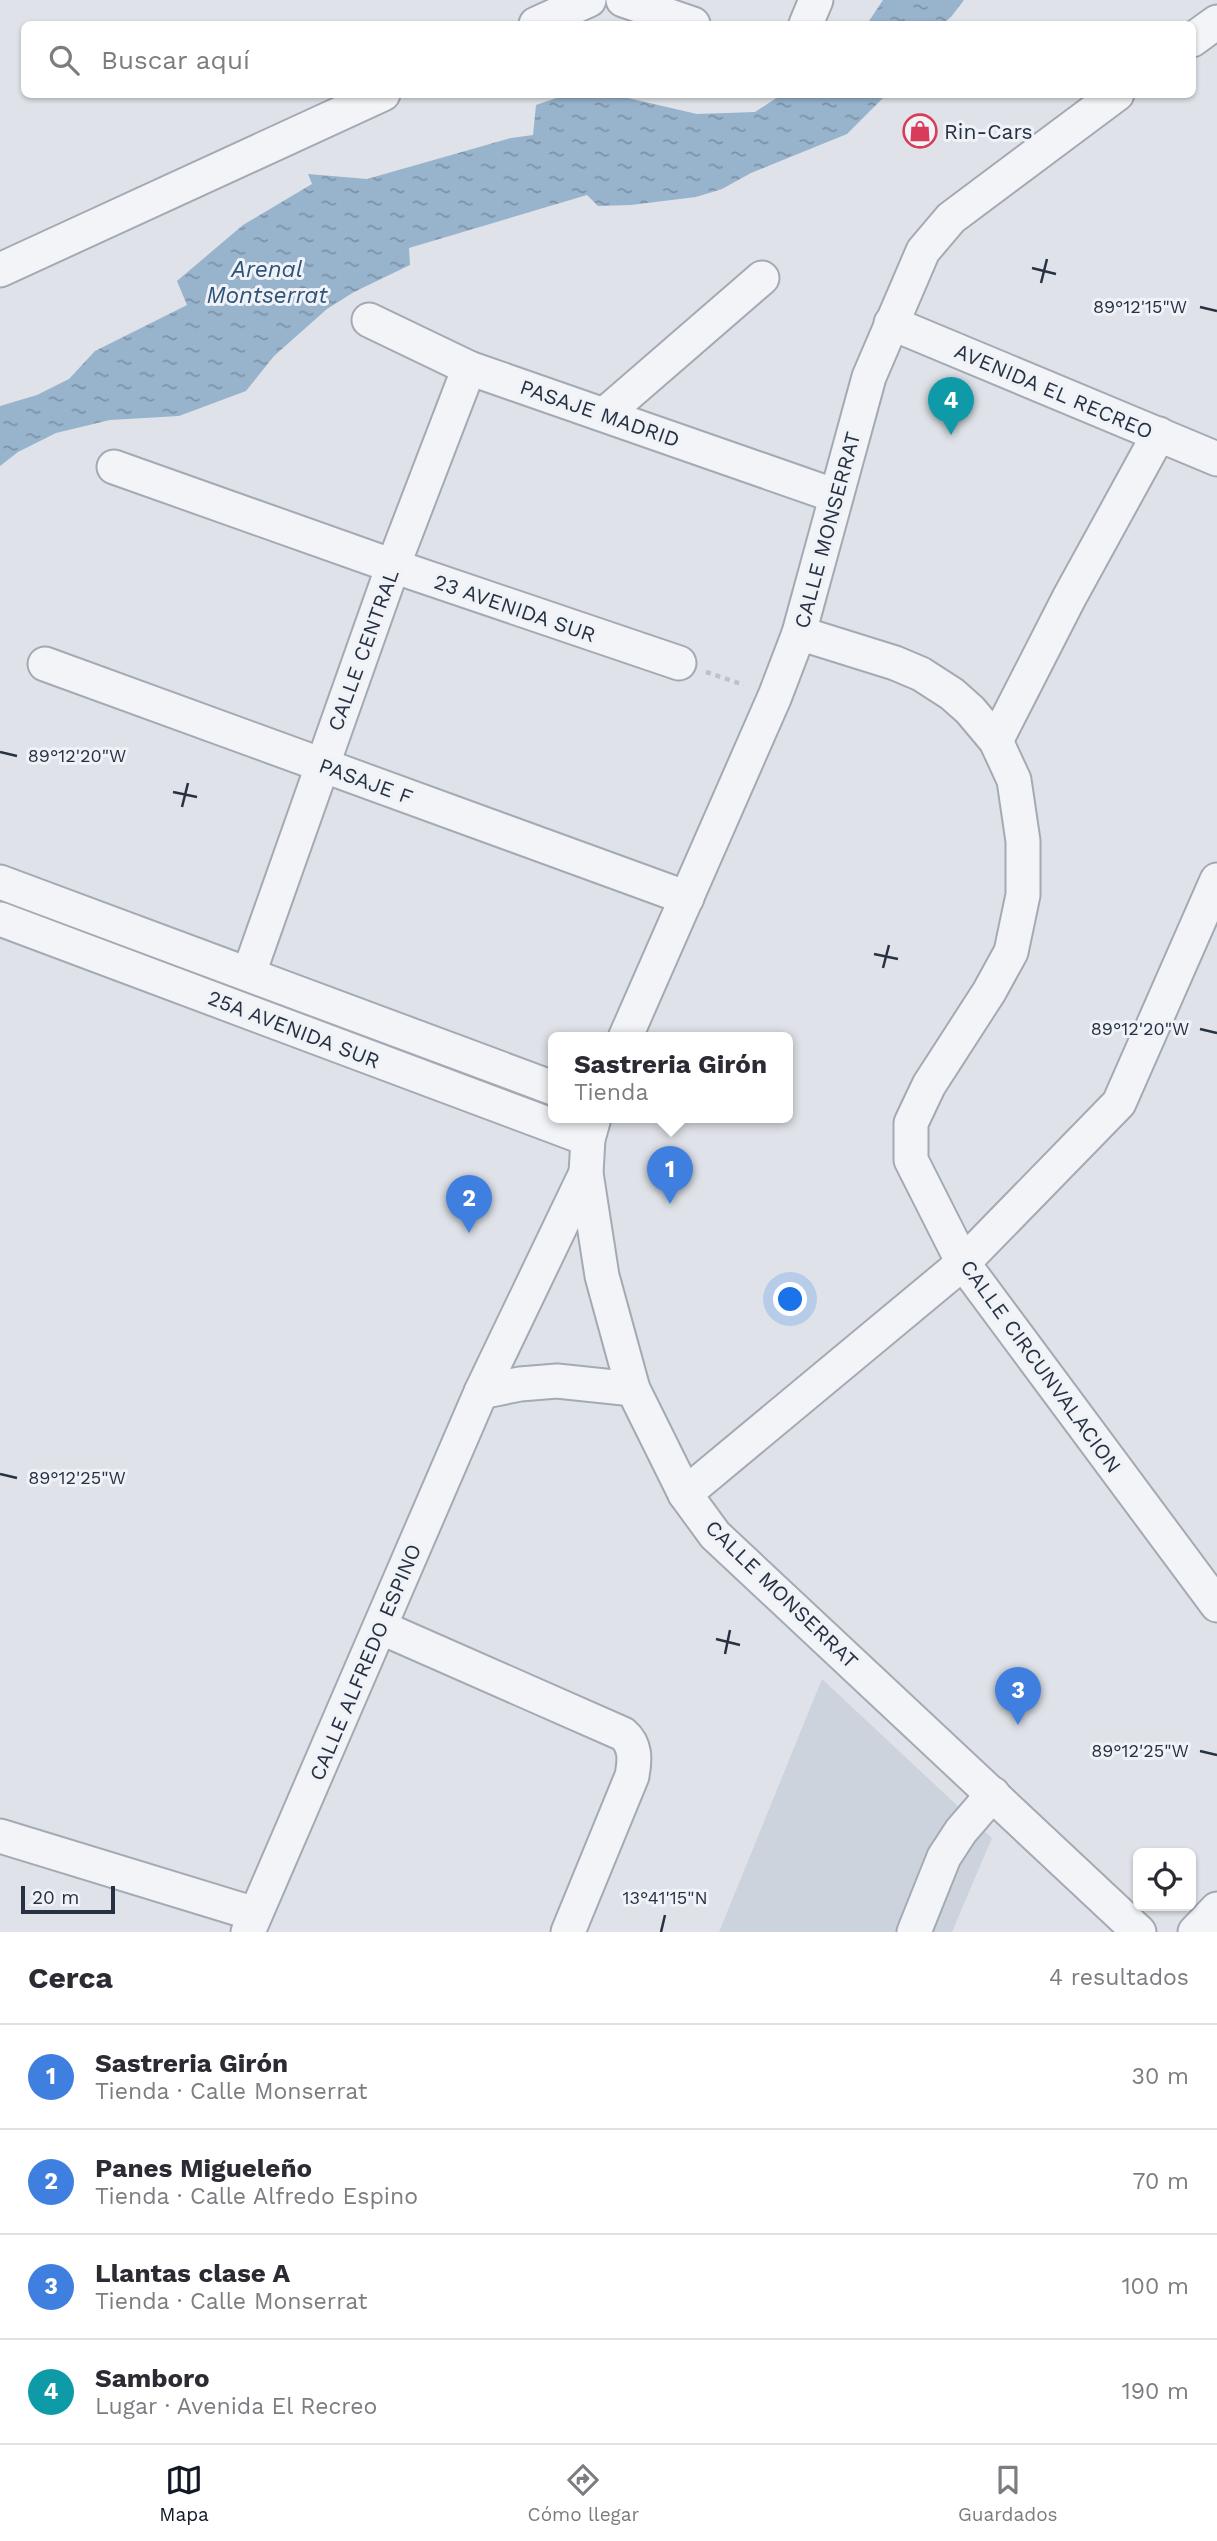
<!DOCTYPE html>
<html lang="es">
<head>
<meta charset="utf-8">
<style>
  :root { --surface:#fff; --page:#f7f7f7; --text:#2b2b33; --muted:#7c7c81; --line:#e1e1e2; --accent:#111827 }
  body { margin:0; font-family:"Work Sans",sans-serif; background:var(--page); color:var(--text) }
  .controls { position:absolute; right:21px; bottom:21px; display:grid; overflow:hidden; border-radius:10px; box-shadow:0 2px 5px #0004 }
  .controls button { width:63px; height:63px; display:grid; place-items:center; padding:0; border:0; border-bottom:2px solid var(--line); background:var(--surface); color:var(--text); font:35px sans-serif }
  .scale { position:absolute; left:21px; bottom:18px; width:94px; box-sizing:border-box; padding-left:7px; border:4px solid #273142; border-top:0; font-size:19px; line-height:24px; white-space:nowrap; color:#273142; -webkit-text-stroke:5px #eff2f7; paint-order:stroke }
  .you { position:absolute; left:791px; top:1300px; width:24px; height:24px; margin:-18px; border:5px solid #fff; border-radius:50%; background:#1a73e8; box-shadow:0 0 0 10px #1a73e833 }
  .badge { display:grid; place-items:center; width:46px; height:46px; border-radius:50%; background:var(--accent); color:#fff; font-size:23px; font-weight:700 }
  .pin { position:absolute; translate:-50% -58px; filter:drop-shadow(0 2px 4px #0008) }
  .pin::after { content:''; position:absolute; top:37px; width:24px; height:21px; background:inherit; clip-path:polygon(0 0,100% 0,50% 100%) }
  .popup { position:absolute; left:548px; top:1032px; width:245px; height:91px; box-sizing:border-box; display:grid; place-content:center; border-radius:10px; background:var(--surface); filter:drop-shadow(0 2px 5px #0005); font-size:23px; white-space:nowrap; color:var(--muted) }
  .popup b { font-size:26px; color:var(--text) }
  .popup::after { content:''; position:absolute; left:50%; top:100%; margin-left:-14px; border:14px solid transparent; border-top-color:var(--surface) }
  .list { margin:0; padding:0; list-style:none }
  h2 { display:flex; justify-content:space-between; align-items:center; height:91px; margin:0; padding:0 28px; font-size:30px }
  h2 small { font-size:23px; font-weight:400; color:var(--muted) }
  .list li { display:grid; grid-template-columns:46px 1fr auto; gap:21px; align-items:center; box-sizing:border-box; height:105px; padding:0 28px; border-top:2px solid var(--line) }
  .list b { display:block; font-size:26px; white-space:nowrap }
  .list p { margin:0; font-size:23px; white-space:nowrap; color:var(--muted) }
  .list em { font-size:23px; font-style:normal; color:var(--muted) }
  .icon { flex:none; width:38px; height:38px; fill:none; stroke:currentColor; stroke-width:2; stroke-linecap:round; stroke-linejoin:round }
  .map { position:relative; flex:none; width:1217px; height:1932px; overflow:hidden }
  .search { position:absolute; background:var(--surface); box-shadow:0 2px 5px #0004; left:21px; right:21px; top:21px; height:77px; display:flex; align-items:center; gap:18px; box-sizing:border-box; padding:0 24px; border-radius:10px; color:var(--muted); font-size:26px }
  .sheet { height:511px; background:var(--surface) }
  nav { display:flex; justify-content:space-around; align-items:center; box-sizing:border-box; height:98px; border-top:2px solid var(--line); background:var(--surface); font-size:19px; color:var(--muted) }
  nav a { display:grid; justify-items:center; gap:4px }
  nav .on { color:var(--accent) }
  .map>svg:first-child { display:block }
</style>
</head>
<body>
<div class="map">
<svg width="1217" height="1932" viewBox="0 0 1217 1932">
  <defs>
    <pattern id="water-ripples" width="26" height="14" patternUnits="userSpaceOnUse" patternTransform="scale(1.75)"><rect width="26" height="14" fill="#98b3cc"/><path d="M2 4q2-2 4 0t4 0M15 11q2-2 4 0t4 0" fill="none" stroke="#7c92a7"/></pattern>
  </defs>
  <rect width="100%" height="100%" fill="#dfe3e9"/>
  <polygon fill="#cdd3dc" points="822,1679 992,1838 952,1932 719,1932"/>
  <g fill="url(#water-ripples)">
    <polygon points="883,0 964,0 951,17 942,24 867,24"/>
    <polygon points="568,94 615,95 697,114 755,112 781,95 886,95 847,134 751,173 722,189 696,197 631,205 598,206 587,195 409,248 410,265 354,292 327,309 274,356 246,391 179,416 110,420 56,433 18,452 0,466 0,406 37,395 69,379 95,351 187,305 177,281 243,225 312,184 308,174 367,179 511,138 533,135 536,105"/>
  </g>
  <g fill="none" stroke-linecap="round" stroke-linejoin="round">
    <defs>
      <g id="minor">
        <polyline points="623,0 693,24"/>
        <polyline points="536,24 589,0"/>
        <polyline points="806,24 816,0"/>
        <polyline points="1192,40 1217,22"/>
        <polyline points="0,270 383,94"/>
        <polyline points="369,320 469,368 836,496"/>
        <polyline points="891,323 1217,459"/>
        <polyline points="605,414 762,278"/>
        <polyline points="114,467 393,566 679,663"/>
        <polyline points="799,633 895,663 921,674 952,694 970,710 996,741 1014,780 1023,841 1023,895 1011,952 989,992 929,1085 911,1123 911,1160 963,1263 1217,1605"/>
        <polyline points="45,664 687,898"/>
        <polyline points="996,741 1069,598 1159,434"/>
        <polyline points="0,882 553,1088"/>
        <polyline points="0,919 588,1139"/>
        <polyline points="249,973 393,566 469,368"/>
        <polyline points="625,1038 775,696 799,633 869,377 923,251 951,218 1117,94"/>
        <polyline points="594,1118 588,1139 586,1173 602,1276 633,1389 685,1494 715,1535 1139,1932"/>
        <polyline points="481,1392 520,1384 557,1381 633,1389"/>
        <polyline points="685,1494 963,1263 1119,1103 1217,880"/>
        <path d="M380 1627 623 1734C636 1745 635 1760 632 1776L568 1932"/>
        <polyline points="0,1836 255,1914"/>
        <polyline points="248,1932 481,1392 586,1173"/>
        <polyline points="914,1932 944,1857 961,1831 993,1794"/>
        <polyline points="1195,1932 1217,1909"/>
      </g>
    </defs>
    <use href="#minor" stroke="#a4aab4" stroke-width="37"/>
    <polyline stroke="#bdc1c8" stroke-width="4.5" stroke-dasharray="5 5" stroke-linecap="butt" points="706,672 744,685"/>
    <use href="#minor" stroke="#f2f4f7" stroke-width="33"/>
  </g>
  <path fill="none" stroke="#273142" stroke-width="2.5" d="M1032 268 1056 274M1041 283 1047 259M1200 307 1217 311M0 752 17 756M173 792 197 797M182 807 188 783M874 954 898 959M883 968 889 945M1200 1029 1217 1033M0 1474 17 1478M716 1639 740 1645M725 1654 730 1630M1200 1751 1217 1755M661 1932 665 1915"/>
  <defs>
    <symbol id="shop-ring" viewBox="-11 -11 22 22"><circle r="9.5" fill="#eff2f7" stroke="#d73c58" stroke-width="1.5"/><path d="M-5-2.5h2.3a2.7 3.5 0 0 1 5.4 0H5L5.5 6h-11ZM-1.5-2.5h3a1.5 2.3 0 0 0-3 0Z" fill="#d73c58"/></symbol>
  </defs>
  <g fill-rule="evenodd">
    <use href="#shop-ring" x="901" y="112" width="38" height="38"/>
  </g>
  <g text-anchor="middle" dominant-baseline="central" stroke-width="6" stroke-linejoin="round" paint-order="stroke">
    <g font-size="21" fill="#273142" stroke="#eff2f7" text-anchor="start">
      <text x="944" y="131">Rin-Cars</text>
    </g>
    <g font-size="21" fill="#273142" stroke="#eff2f7">
      <text transform="translate(1054 391) rotate(23)">AVENIDA EL RECREO</text>
      <text transform="translate(600 413) rotate(19)">PASAJE MADRID</text>
      <text transform="translate(827 530) rotate(-75)">CALLE MONSERRAT</text>
      <text transform="translate(515 608) rotate(19)">23 AVENIDA SUR</text>
      <text transform="translate(363 650) rotate(-70)">CALLE CENTRAL</text>
      <text transform="translate(366 781) rotate(20)">PASAJE F</text>
      <text transform="translate(294 1029) rotate(21)">25A AVENIDA SUR</text>
      <text transform="translate(1041 1366) rotate(54)">CALLE CIRCUNVALACION</text>
      <text transform="translate(782 1594) rotate(44)">CALLE MONSERRAT</text>
      <text transform="translate(365 1662) rotate(-67)">CALLE ALFREDO ESPINO</text>
    </g>
    <g font-size="23" font-style="italic" fill="#2e5278" stroke="#eff2f7">
      <text x="267" y="269">Arenal<tspan x="267" dy="26">Montserrat</tspan></text>
    </g>
  </g>
  <g font-size="18" text-anchor="middle" fill="#273142" stroke="#eff2f7" stroke-width="6" stroke-linejoin="round" paint-order="stroke">
    <text x="1140" y="313">89°12'15"W</text>
    <text x="77" y="762">89°12'20"W</text>
    <text x="1140" y="1035">89°12'20"W</text>
    <text x="77" y="1484">89°12'25"W</text>
    <text x="1140" y="1757">89°12'25"W</text>
    <text x="665" y="1904">13°41'15"N</text>
  </g>
</svg>
<div class="controls">
<button><svg class="icon" aria-label="locate" viewBox="0 0 24 24"><circle cx="12" cy="12" r="6"/><path d="M12 2v4M12 18v4M2 12h4M18 12h4"/></svg></button>
</div>
<div class="scale">20 m</div>
<div class="you"></div>
<div class="pin badge" style="left:670px;top:1204px;background:#3f7fe0">1</div>
<div class="popup"><b>Sastreria Girón</b>Tienda</div>
<div class="pin badge" style="left:469px;top:1233px;background:#3f7fe0">2</div>
<div class="pin badge" style="left:1018px;top:1725px;background:#3f7fe0">3</div>
<div class="pin badge" style="left:951px;top:435px;background:#0f9aa8">4</div>
<div class="search"><svg class="icon" aria-label="search" viewBox="0 0 24 24"><circle cx="10" cy="10" r="6"/><path d="M15 15l6 6"/></svg>Buscar aquí</div>
</div>
<section class="sheet">
<h2>Cerca<small>4 resultados</small></h2>
<ul class="list">
<li><span class="badge" style="background:#3f7fe0">1</span><div><b>Sastreria Girón</b><p>Tienda · Calle Monserrat</p></div><em>30 m</em></li>
<li><span class="badge" style="background:#3f7fe0">2</span><div><b>Panes Migueleño</b><p>Tienda · Calle Alfredo Espino</p></div><em>70 m</em></li>
<li><span class="badge" style="background:#3f7fe0">3</span><div><b>Llantas clase A</b><p>Tienda · Calle Monserrat</p></div><em>100 m</em></li>
<li><span class="badge" style="background:#0f9aa8">4</span><div><b>Samboro</b><p>Lugar · Avenida El Recreo</p></div><em>190 m</em></li>
</ul>
</section>
<nav>
<a class="on"><svg class="icon" aria-label="map" viewBox="0 0 24 24"><path d="M3 6l6-2 6 2 6-2v14l-6 2-6-2-6 2zM9 4v14M15 6v14"/></svg>Mapa</a>
<a><svg class="icon" aria-label="directions" viewBox="0 0 24 24"><path d="M12 3l9 9-9 9-9-9zM9 14v-3h6M13 9l2 2-2 2"/></svg>Cómo llegar</a>
<a><svg class="icon" aria-label="saved" viewBox="0 0 24 24"><path d="M7 4h10v16l-5-4-5 4z"/></svg>Guardados</a>
</nav>
</body>
</html>
